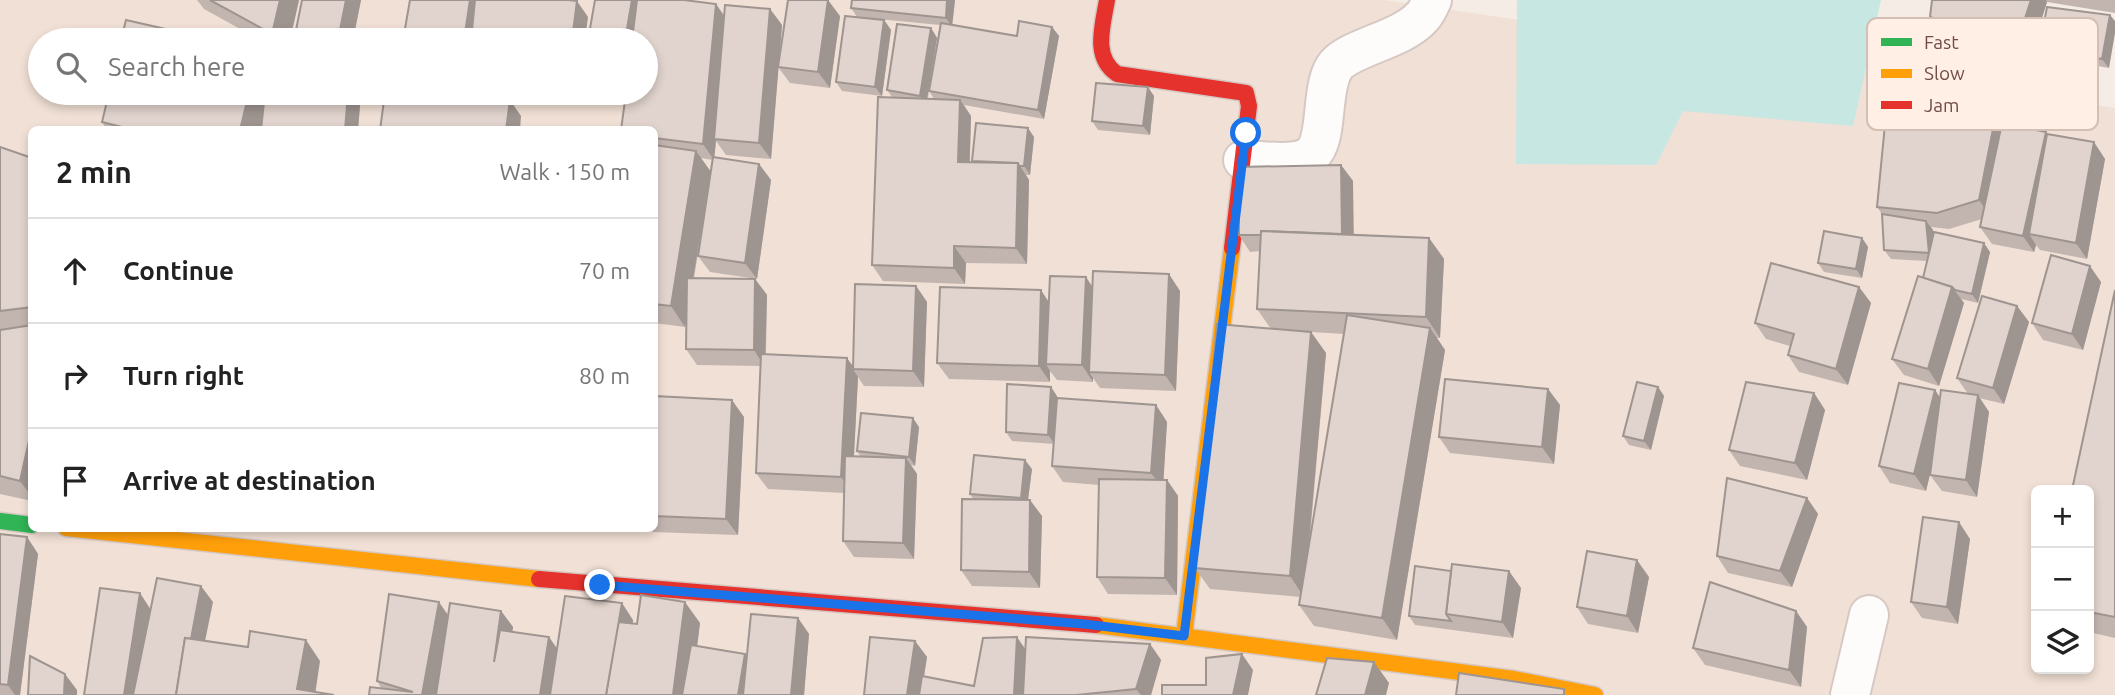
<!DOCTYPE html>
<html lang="en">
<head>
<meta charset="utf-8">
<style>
  :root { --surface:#fff; --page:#f2f2f2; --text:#222; --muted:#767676; --line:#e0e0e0 }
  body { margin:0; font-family:Ubuntu,sans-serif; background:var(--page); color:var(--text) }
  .controls { position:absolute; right:21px; bottom:21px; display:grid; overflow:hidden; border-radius:10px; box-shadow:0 4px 10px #0003 }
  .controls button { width:63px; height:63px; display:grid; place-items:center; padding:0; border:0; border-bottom:2px solid var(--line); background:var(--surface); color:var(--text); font:35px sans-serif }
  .stop { position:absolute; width:21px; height:21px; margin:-16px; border:5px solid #1a73e8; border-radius:50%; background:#fff }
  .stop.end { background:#1a73e8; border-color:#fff; box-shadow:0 2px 7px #0008 }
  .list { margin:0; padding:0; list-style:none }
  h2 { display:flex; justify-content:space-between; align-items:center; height:91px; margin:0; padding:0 28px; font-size:30px }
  h2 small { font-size:23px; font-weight:400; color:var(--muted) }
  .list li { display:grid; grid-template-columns:46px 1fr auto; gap:21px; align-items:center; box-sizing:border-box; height:105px; padding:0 28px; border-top:2px solid var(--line) }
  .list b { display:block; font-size:26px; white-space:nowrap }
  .list em { font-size:23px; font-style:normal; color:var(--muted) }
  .icon { flex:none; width:38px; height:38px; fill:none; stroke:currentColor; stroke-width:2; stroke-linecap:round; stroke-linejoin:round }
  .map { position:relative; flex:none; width:2115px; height:695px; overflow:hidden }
  .search { position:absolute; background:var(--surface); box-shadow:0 4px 10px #0003; left:28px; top:28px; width:630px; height:77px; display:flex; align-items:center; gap:18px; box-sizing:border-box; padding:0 24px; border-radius:38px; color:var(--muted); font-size:26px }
  .panel { position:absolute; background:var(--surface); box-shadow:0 4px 10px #0003; left:28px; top:126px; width:630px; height:406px; border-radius:10px }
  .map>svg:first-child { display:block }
</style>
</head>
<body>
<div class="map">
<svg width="2115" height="695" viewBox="0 0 2115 695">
  <rect width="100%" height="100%" fill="#f5ece5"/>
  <path fill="#f1e0d5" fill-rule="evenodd" d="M0 0H1384L2115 108V695H0ZM40 40H646V93H40ZM32 130H654V528H32ZM2036 490H2089V669H2036Z"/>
  <polygon fill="#c7e7e3" points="1517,0 1881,0 1853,126 1683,111 1656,165 1516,164"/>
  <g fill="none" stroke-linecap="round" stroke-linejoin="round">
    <defs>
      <g id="street">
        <path d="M1243 160C1262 160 1296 167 1311 155 1329 140 1320 91 1334 68 1346 48 1400 41 1421 18 1426 14 1429 6 1432 0"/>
        <polyline points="1850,695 1869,615"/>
      </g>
      <polyline id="fast" points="0,521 32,525"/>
      <g id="slow">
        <polyline points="66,528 539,579"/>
        <polyline points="1096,625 1514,679 1595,695"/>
        <polyline points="1184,636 1232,248"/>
      </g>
      <g id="jam">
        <path d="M1107 0C1103 25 1092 57 1117 74L1246 93 1249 106 1232 248"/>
        <polyline points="539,579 1096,625"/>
      </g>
    </defs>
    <use href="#street" stroke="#d6c9c3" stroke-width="42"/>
    <use href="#fast" stroke="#d5c7c2" stroke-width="19"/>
    <use href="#slow" stroke="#d5c7c2" stroke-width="19"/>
    <use href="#jam" stroke="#d5c7c2" stroke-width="19"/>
    <use href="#street" stroke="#fefcfb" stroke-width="38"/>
    <use href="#fast" stroke="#30b455" stroke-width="16"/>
    <use href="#slow" stroke="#ff9f0a" stroke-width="16"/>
    <use href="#jam" stroke="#e5322d" stroke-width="16"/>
  </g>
  <g fill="#c2b5b0" fill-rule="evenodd">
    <polygon points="197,0 299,0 290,40 260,40 204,9"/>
    <polygon points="302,0 361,0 353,40 303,40 296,30"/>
    <path d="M852 0H955L952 25 1017 36 1052 27 1059 36 1044 119 964 105 971 116 970 162H973L972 161 1034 137 1030 175H1026L1029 180 1027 264 966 263 965 284 883 281 872 265 892 97 887 90 931 28 937 38 930 83 940 25 857 17 851 8ZM929 91 934 99 928 98Z"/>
    <polygon points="1932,0 2115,0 2115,13 2047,2 2030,56 2016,126 2047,134 2105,159 2087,259 2040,250 2036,245 2034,252 1992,244 1980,227 1982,219 1949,229 1931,227 1933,230 1933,235 1990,252 1978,303 1961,299 1964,303 1939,386 1904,375 1892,359 1923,278 1927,261 1891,259 1884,250 1882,214 1877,207 1936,119 1934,117 1940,93 1916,88 1905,71 1934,23 1930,17"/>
    <path d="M716 4 724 15 770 9 782 25 771 159 726 155 716 141 714 157 759 164 771 180 757 279 710 272 698 256 709 187 694 278 755 279 767 295 766 354 853 366 916 286 927 302 924 387 864 386 858 377 854 456 861 457 857 451 919 427 915 466 911 465 917 474 914 559 854 557 843 541 844 493 768 489 756 473 761 366 697 365 686 349V321L685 327 654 323V130L646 93ZM701 158 713 160 711 172Z"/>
    <polygon points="2110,15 2109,68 2046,57 2039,48"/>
    <polygon points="840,16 830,88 790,83 778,67"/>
    <polygon points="884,20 891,30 882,96 842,91 836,82"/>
    <polygon points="109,93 361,93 358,130 263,117 260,130 107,130 102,122"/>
    <polygon points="1154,96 1150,135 1098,130 1092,121"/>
    <polygon points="0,147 32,158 32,501 0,494"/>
    <path d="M1341 165 1353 181V235L1429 238 1444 259 1440 338H1437L1445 350 1397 640 1314 626 1299 605 1301 597 1210 589 1195 568 1271 329 1257 309 1260 251 1250 252 1239 235ZM1311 332 1344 334 1309 549 1326 353Z"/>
    <polygon points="1862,238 1868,247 1862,278 1824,272 1818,263"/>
    <polygon points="1086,277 1092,287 1180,291 1176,391 1100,388 1093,378 1093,382 1057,380 1050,371 1050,382 949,379 937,363 1049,301"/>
    <polygon points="2101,282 2083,350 2043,340 2032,323"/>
    <polygon points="1859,287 1871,303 1848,385 1799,372 1788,355 1790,346 1766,339 1755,323"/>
    <polygon points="2115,290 2115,638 2089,632 2089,490"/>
    <polygon points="2017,306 2029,322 2004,404 1979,398 1989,412 1977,497 1942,491 1930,475 1932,466 1926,491 1890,483 1879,466 1935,390 1940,398 1968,394 1957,378"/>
    <polygon points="1658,387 1664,396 1651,450 1629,445 1623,436"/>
    <polygon points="1548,389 1560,405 1554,464 1450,453 1439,437"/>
    <polygon points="1814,393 1825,410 1807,480 1740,466 1729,450"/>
    <polygon points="654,396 744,417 738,535 653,532 650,528 654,528"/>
    <polygon points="1057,396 1057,403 1156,405 1167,422 1163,480 1167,480 1178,496 1177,595 1108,594 1097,577 1099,485 1063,482 1052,466 1054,444 1012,441 1006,432"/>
    <polygon points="1032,469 1028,500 1042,516 1040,588 972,586 961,570 973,499 970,494"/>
    <polygon points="1807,498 1818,514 1792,587 1728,573 1717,556"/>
    <polygon points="0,534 27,537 38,554 20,695 0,695"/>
    <polygon points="1970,539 1958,624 1922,618 1911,602"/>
    <polygon points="1649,577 1638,633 1588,624 1577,607"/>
    <polygon points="1521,588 1513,638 1415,625 1409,616"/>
    <polygon points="501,611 513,627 512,632 549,637 557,649 633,620 633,624 700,623 697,646 745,654 747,656 798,618 809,634 804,695 369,695 381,688 377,681 448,615"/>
    <polygon points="1796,611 1807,627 1801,687 1705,665 1693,648"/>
    <polygon points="915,641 927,657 924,676 974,686 1026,649 1150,644 1161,660 1151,695 864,695"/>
  </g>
  <g fill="#9e9490">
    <polygon points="280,0 299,0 290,40 277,40 272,34"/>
    <polygon points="346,0 361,0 353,40 338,40"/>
    <polygon points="470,0 484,0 478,40 464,40"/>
    <polygon points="632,0 646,0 639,40 625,40"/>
    <polygon points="828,0 840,16 830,88 818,72"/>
    <polygon points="947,0 955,0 952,27 946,18"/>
    <polygon points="2031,0 2046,0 2047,2 2030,56 2013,139 2007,130 2013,99 2008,92 2018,40"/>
    <polygon points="577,1 588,17 585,40 572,40"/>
    <polygon points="716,4 727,21 714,139 716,141 714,160 703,144"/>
    <polygon points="770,9 782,25 771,159 759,143"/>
    <polygon points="2110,15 2115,21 2115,33 2109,68 2102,59"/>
    <polygon points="884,20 891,30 882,96 875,87"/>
    <polygon points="1052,27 1059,36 1044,119 1038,110"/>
    <polygon points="931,28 937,38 926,105 920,96"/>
    <polygon points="1148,87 1154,96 1150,135 1143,126"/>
    <polygon points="249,93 269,93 260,130 240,130"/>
    <polygon points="348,93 361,93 358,130 345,130"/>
    <polygon points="510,100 521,116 520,130 506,130"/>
    <polygon points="960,100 971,116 969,178 958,162"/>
    <polygon points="1994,124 2006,140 1991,217 1979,200"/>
    <polygon points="1028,128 1034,137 1030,175 1024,166"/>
    <polygon points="2046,132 2057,148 2029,234 2036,245 2034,252 2023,236"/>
    <polygon points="2094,142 2105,159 2087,259 2076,243"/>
    <polygon points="696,151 711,172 685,327 671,306"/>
    <polygon points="1018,163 1029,180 1027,264 1016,248"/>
    <polygon points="759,164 771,180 757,279 745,263"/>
    <polygon points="1341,165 1353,181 1354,250 1342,234"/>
    <polygon points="1926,221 1933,230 1935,262 1929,253"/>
    <polygon points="1429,238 1444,259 1440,338 1426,317"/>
    <polygon points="1862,238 1868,247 1862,278 1856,269"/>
    <polygon points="1984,243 1990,252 1978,303 1972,294"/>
    <polygon points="954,246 966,263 965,284 954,268"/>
    <polygon points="2090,266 2101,282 2083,350 2072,334"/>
    <polygon points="1169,274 1180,291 1176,391 1165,375"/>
    <polygon points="1086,277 1097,294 1089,372 1093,378 1093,382 1082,365"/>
    <polygon points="755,279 767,295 765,367 754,350"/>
    <polygon points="916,286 927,302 924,387 913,371"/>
    <polygon points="1859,287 1871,303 1848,385 1836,369"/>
    <polygon points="1952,287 1964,303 1939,386 1928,369"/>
    <polygon points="1041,290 1052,307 1046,364 1050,371 1050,382 1039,366"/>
    <polygon points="2017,306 2029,322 2004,404 1993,388"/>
    <polygon points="1430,328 1445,350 1397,640 1382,618"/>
    <polygon points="1311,332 1326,353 1304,597 1290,576"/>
    <polygon points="847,358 855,369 853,369 858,377 852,493 841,477"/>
    <polygon points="1051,387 1057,396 1055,444 1048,435"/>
    <polygon points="1658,387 1664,396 1651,450 1644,441"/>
    <polygon points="1548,389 1560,405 1554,464 1542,447"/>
    <polygon points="1935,390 1946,407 1926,491 1914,474"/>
    <polygon points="1814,393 1825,410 1807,480 1795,463"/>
    <polygon points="1978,395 1989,412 1977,497 1966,480"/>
    <polygon points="732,400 744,417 738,535 726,519"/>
    <polygon points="1156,405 1167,422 1163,489 1151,473"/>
    <polygon points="913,418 919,427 915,466 909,457"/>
    <polygon points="32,427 32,497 20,481"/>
    <polygon points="906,458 917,474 914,559 903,543"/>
    <polygon points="1025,460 1032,469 1027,507 1021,498"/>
    <polygon points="1167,480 1178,496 1177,595 1165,578"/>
    <polygon points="1807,498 1818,514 1792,587 1780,571"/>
    <polygon points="1030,500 1042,516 1040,588 1029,572"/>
    <polygon points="1959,522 1970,539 1958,624 1947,607"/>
    <polygon points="27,537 38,554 20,695 15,695 8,685"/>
    <polygon points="1637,560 1649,577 1638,633 1627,616"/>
    <polygon points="1509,571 1521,588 1513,638 1502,622"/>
    <polygon points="201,586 213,602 194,695 180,695"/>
    <polygon points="140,593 151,610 138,695 124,695"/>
    <polygon points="439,602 450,618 436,695 422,695"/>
    <polygon points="685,602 700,623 691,695 673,695"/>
    <polygon points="622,603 633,620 623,695 609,695"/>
    <polygon points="501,611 513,627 506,678 494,662"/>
    <polygon points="1796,611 1807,627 1801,687 1789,670"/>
    <polygon points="798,618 809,634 804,695 791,695"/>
    <polygon points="549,637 560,653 554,695 540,695"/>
    <polygon points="1017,637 1028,653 1026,695 1014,695"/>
    <polygon points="306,640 320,661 315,695 297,689"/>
    <polygon points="915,641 927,657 921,695 907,695"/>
    <polygon points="1150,644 1161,660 1151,695 1141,695 1136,689"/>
    <polygon points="745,654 757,671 752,695 738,695"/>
    <polygon points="1242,654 1253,670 1248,695 1233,695"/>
    <polygon points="1374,662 1389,683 1386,695 1365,695"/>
    <polygon points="65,674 77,690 77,695 64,695"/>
  </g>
  <g fill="#e1d3cd" stroke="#9e9490" stroke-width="2">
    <polygon points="210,0 280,0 272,34"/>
    <polygon points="302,0 346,0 338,40 296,30"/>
    <polygon points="410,0 470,0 464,40 403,40"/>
    <polygon points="475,0 568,0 577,1 572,40 471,40"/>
    <polygon points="595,0 632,0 625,40 588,40"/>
    <polygon points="637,0 684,0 716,4 703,144 654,138 654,130 621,130 626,93 646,93 646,40 632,40"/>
    <polygon points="788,0 828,0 818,72 778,67"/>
    <polygon points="852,0 947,0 946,18 851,8"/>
    <polygon points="1932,0 2031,0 2018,40 2008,92 1905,71 1916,19 1996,35 1930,17"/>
    <polygon points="725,5 770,9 759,143 714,139"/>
    <polygon points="2047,7 2110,15 2102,59 2039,48"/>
    <polygon points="845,16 884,20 875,87 836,82"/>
    <polygon points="126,20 214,40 121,40"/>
    <polygon points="1019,21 1052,27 1038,110 929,91 941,23 1017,36"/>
    <polygon points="897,24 931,28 920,96 887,90"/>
    <polygon points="1096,83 1148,87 1143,126 1092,121"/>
    <polygon points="109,93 249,93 240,130 134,130 102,122"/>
    <polygon points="265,93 348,93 345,130 261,130"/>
    <polygon points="385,93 459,93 510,100 506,130 380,130"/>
    <polygon points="878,97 960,100 958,162 1018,163 1016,248 954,246 954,268 872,265"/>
    <polygon points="1886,114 1994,124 1979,200 1937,213 1877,207"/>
    <polygon points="976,123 1028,128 1024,166 1019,166 1018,163 972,161"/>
    <polygon points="2002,123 2046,132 2023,236 1980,227"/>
    <polygon points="2047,134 2094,142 2076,243 2029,234"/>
    <polygon points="654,145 696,151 671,306 654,304"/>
    <polygon points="0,147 32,158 32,307 0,311"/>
    <polygon points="713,157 759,164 745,263 698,256"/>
    <polygon points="1341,165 1342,234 1261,231 1261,235 1239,235 1238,167"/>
    <polygon points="1882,214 1926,221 1929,253 1934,232 1984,243 1972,294 1955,290 1952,287 1923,278 1929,253 1884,250"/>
    <polygon points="1261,231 1429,238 1426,317 1257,309"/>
    <polygon points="1824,231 1862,238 1856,269 1818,263"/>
    <polygon points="2051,255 2090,266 2072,334 2032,323"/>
    <polygon points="1771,263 1859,287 1836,369 1788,355 1794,334 1755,323"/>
    <polygon points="1093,271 1169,274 1165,375 1089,372"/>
    <polygon points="1050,276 1086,277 1082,365 1046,364"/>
    <polygon points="1918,276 1952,287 1928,369 1892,359"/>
    <polygon points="687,278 755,279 754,350 686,349"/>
    <polygon points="855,284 916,286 913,371 853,369"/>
    <polygon points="940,287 1041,290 1039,366 937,363"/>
    <polygon points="2115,290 2115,617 2089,612 2089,490 2072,490"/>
    <polygon points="1982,296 2017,306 1993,388 1957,378"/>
    <polygon points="1347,315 1430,328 1382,618 1299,605"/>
    <polygon points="1217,324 1311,332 1290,576 1195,568"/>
    <polygon points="32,325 32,427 20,481 0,476 0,330"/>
    <polygon points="761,354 847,358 841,477 756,473"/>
    <polygon points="1445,379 1548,389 1542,447 1439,437"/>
    <polygon points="1637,382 1658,387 1644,441 1623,436"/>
    <polygon points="1746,382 1814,393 1795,463 1729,450"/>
    <polygon points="1899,383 1935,390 1914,474 1879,466"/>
    <polygon points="1007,384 1051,387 1048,435 1006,432"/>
    <polygon points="1941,390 1978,395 1966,480 1930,475"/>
    <polygon points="654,396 732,400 726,519 654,516"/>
    <polygon points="1057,398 1156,405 1151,473 1052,466"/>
    <polygon points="861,413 913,418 909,457 857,451"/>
    <polygon points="974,455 1025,460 1021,498 970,494"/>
    <polygon points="845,456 906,458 903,543 843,541"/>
    <polygon points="1727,478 1807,498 1780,571 1717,556"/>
    <polygon points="1099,479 1167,480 1165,578 1097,577"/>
    <polygon points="962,499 1030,500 1029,572 961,570"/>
    <polygon points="1923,517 1959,522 1947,607 1911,602"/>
    <polygon points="0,534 27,537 8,685 0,684"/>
    <polygon points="1587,551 1637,560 1627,616 1577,607"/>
    <polygon points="1452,564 1509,571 1502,622 1446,614"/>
    <polygon points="1415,566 1451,571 1446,614 1451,621 1409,616"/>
    <polygon points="157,578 201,586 191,639 185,638 176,695 133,695"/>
    <polygon points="1710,582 1796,611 1789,670 1693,648"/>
    <polygon points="100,588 140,593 124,695 84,695"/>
    <polygon points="389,594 439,602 422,695 369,695 370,687 413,692 377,681"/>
    <polygon points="641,595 685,602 673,695 606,695 618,622 637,624"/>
    <polygon points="565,596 622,603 606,695 550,695"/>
    <polygon points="450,603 501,611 494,662 500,630 549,637 540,695 436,695"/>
    <polygon points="751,614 798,618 791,695 743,695"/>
    <polygon points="250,631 306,640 297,689 334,695 176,695 185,638 248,647"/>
    <polygon points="870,637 915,641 907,695 864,695"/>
    <polygon points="1017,637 1014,695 919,695 922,676 974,686 983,638"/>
    <polygon points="1026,637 1150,644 1136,689 1076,695 1023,695"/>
    <polygon points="691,645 745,654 738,695 682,695"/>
    <polygon points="1242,654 1233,695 1162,695 1162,685 1206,685 1206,658"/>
    <polygon points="30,656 65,674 64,695 28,695"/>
    <polygon points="1327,658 1374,662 1365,695 1316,695"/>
    <polygon points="1459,673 1564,689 1564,695 1456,695"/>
  </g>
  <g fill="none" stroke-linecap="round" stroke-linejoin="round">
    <polyline stroke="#1a73e8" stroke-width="9" points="600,585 1084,624 1184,636 1246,133"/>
  </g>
  <rect x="1867" y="18" width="231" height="112" rx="10" fill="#ffefe4" stroke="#d4bfb5" stroke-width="2"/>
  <rect x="1881" y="38" width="31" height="8" fill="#30b455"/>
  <rect x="1881" y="69" width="31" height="9" fill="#ff9f0a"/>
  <rect x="1881" y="101" width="31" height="8" fill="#e5322d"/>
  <g font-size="19" fill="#714e47">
    <text x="1924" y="49">Fast</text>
    <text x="1924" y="80">Slow</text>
    <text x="1924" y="112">Jam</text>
  </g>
</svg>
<div class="controls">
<button>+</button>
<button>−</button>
<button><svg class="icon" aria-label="layers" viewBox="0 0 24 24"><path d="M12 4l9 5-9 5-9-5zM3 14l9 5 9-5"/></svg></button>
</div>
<div class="stop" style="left:1246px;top:133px"></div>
<div class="stop end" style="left:600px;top:585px"></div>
<div class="search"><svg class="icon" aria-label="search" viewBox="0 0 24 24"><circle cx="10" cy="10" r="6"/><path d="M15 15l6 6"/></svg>Search here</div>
<section class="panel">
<h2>2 min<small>Walk · 150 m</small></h2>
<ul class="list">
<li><svg class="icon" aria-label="ahead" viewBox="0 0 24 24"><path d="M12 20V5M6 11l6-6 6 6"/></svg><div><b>Continue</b></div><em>70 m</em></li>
<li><svg class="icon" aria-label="right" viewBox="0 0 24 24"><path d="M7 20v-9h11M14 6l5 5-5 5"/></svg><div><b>Turn right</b></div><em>80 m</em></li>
<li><svg class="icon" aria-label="arrive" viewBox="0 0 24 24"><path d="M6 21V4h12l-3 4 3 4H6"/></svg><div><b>Arrive at destination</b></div></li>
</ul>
</section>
</div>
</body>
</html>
